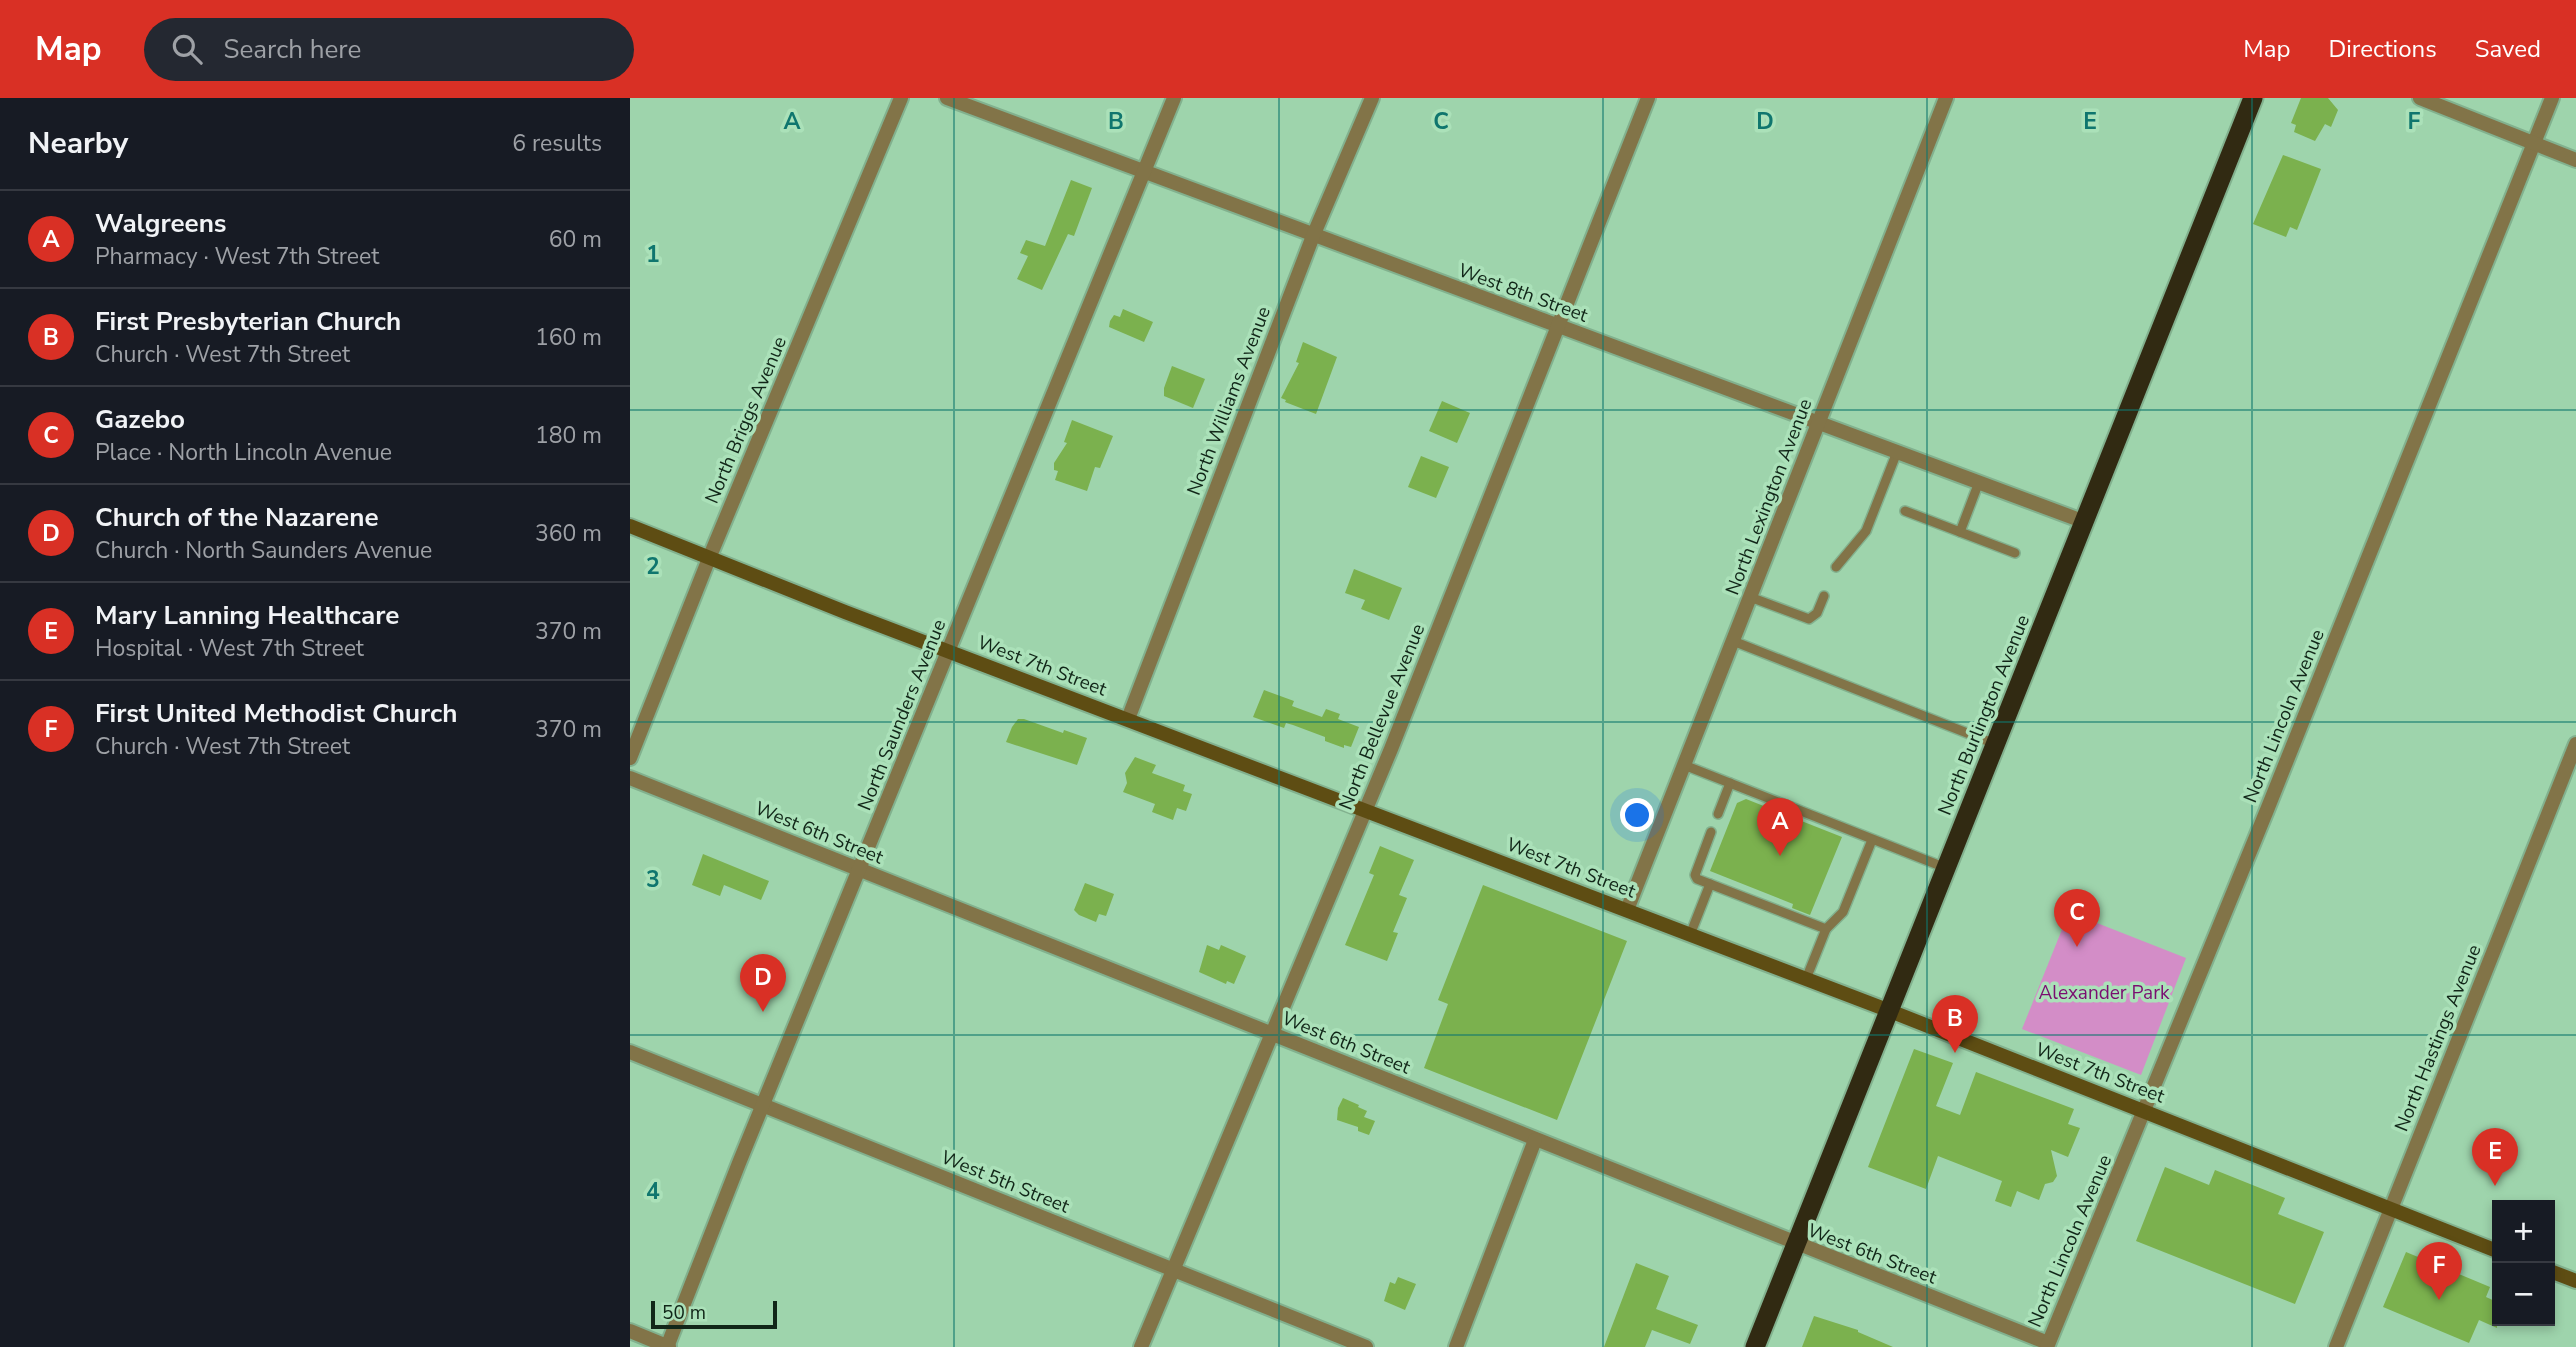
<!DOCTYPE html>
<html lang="en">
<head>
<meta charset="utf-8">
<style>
  :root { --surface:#171b24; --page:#242831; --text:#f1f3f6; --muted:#9ea1a6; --line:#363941; --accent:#d93025 }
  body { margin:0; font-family:"Nunito Sans",sans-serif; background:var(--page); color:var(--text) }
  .controls { position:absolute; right:21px; bottom:21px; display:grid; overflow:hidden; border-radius:0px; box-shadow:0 4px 10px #0003 }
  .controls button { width:63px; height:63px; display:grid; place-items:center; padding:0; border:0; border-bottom:2px solid var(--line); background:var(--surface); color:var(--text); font:35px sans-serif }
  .scale { position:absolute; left:21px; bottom:18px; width:126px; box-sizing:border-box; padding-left:7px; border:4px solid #112618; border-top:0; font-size:19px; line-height:24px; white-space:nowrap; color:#112618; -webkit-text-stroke:5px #abe1b9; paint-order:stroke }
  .you { position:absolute; left:1008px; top:718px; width:24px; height:24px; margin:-18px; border:5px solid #fff; border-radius:50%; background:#1a73e8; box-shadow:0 0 0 10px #1a73e833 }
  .badge { display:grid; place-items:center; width:46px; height:46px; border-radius:50%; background:var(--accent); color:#fff; font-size:23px; font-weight:700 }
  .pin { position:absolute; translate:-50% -58px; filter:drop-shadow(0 2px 4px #0008) }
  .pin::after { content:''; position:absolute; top:37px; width:24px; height:21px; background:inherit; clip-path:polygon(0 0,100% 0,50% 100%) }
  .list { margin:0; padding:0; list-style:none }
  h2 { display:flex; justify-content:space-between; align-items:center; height:91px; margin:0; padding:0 28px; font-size:30px }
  h2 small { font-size:23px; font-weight:400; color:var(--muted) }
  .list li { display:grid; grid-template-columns:46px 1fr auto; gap:21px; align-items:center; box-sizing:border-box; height:98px; padding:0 28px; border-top:2px solid var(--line) }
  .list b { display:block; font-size:26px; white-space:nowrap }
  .list p { margin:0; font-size:23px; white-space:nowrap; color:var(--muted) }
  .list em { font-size:23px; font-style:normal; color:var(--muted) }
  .icon { flex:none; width:38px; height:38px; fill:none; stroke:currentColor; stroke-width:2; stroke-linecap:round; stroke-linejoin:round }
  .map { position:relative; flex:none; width:1946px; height:1249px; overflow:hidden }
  header { display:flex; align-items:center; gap:42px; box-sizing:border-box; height:98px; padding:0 35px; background:var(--accent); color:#fff }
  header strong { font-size:33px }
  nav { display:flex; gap:38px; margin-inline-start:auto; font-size:24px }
  .search { width:490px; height:63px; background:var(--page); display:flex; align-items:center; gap:18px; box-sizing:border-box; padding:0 24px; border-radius:38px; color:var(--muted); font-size:26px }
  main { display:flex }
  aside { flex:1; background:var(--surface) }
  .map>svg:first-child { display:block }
</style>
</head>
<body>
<header>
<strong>Map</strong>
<div class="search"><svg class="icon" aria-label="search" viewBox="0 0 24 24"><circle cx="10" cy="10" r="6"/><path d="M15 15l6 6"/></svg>Search here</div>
<nav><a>Map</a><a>Directions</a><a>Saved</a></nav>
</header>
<main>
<aside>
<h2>Nearby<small>6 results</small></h2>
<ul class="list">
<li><span class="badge">A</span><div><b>Walgreens</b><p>Pharmacy · West 7th Street</p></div><em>60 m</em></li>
<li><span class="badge">B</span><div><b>First Presbyterian Church</b><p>Church · West 7th Street</p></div><em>160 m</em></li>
<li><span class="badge">C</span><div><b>Gazebo</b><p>Place · North Lincoln Avenue</p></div><em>180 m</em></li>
<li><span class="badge">D</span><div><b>Church of the Nazarene</b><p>Church · North Saunders Avenue</p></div><em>360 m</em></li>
<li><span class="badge">E</span><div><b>Mary Lanning Healthcare</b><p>Hospital · West 7th Street</p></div><em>370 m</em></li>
<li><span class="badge">F</span><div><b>First United Methodist Church</b><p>Church · West 7th Street</p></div><em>370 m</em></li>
</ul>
</aside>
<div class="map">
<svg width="1946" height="1249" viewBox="0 0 1946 1249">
  <rect width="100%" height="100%" fill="#9ed4ac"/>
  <polygon fill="#d38dc7" points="1439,814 1556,860 1511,977 1392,931"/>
  <g fill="#7bb14e">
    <polygon points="1671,0 1698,0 1708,12 1701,29 1695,26 1685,43 1664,34 1666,27 1661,25"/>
    <polygon points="1653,57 1691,71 1667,132 1660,129 1656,139 1623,126"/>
    <polygon points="441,82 462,90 444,138 438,136 412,192 387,181 398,158 390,155 396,142 415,148"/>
    <polygon points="493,211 523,224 514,244 479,229 480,223 484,217 490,219"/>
    <polygon points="673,244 707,259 686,316 655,304 656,302 651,300 669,265 666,264"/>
    <polygon points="542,268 575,281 563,310 534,298 534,290"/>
    <polygon points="812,303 840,315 827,345 799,333"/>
    <polygon points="442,322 483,338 470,370 465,369 457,393 425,382 428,373 424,372 424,365 437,345 434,344"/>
    <polygon points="791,358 819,369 806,400 778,389"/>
    <polygon points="724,471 772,490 759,522 731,511 735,502 715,495"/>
    <polygon points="634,592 664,603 662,608 692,619 696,611 710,616 708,621 729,629 721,649 714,647 714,650 695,643 695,639 663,627 656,625 654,630 623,619"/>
    <polygon points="388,621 394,621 433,635 434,632 457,640 447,667 376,644 382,629"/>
    <polygon points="505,659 526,667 522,675 555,687 553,693 562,696 556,713 547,710 543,722 522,714 525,706 493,694 497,685 495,675"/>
    <polygon points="1116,701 1212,739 1180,817 1162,810 1163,806 1080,773 1107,705"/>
    <polygon points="750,748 784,762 769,797 777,800 763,834 768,835 757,863 715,847 744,777 739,775"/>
    <polygon points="73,756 139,783 131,802 94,787 90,798 62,787"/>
    <polygon points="455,785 484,796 476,818 469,816 466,824 449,817 444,812"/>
    <polygon points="853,787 997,843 927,1022 794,970 818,906 808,902"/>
    <polygon points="577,847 589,852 591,847 616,858 604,886 597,883 596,886 569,874"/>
    <polygon points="1284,951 1323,965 1306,1008 1330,1017 1346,974 1444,1011 1438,1026 1450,1030 1438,1059 1421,1052 1427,1078 1423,1084 1415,1086 1409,1102 1387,1093 1381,1109 1365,1103 1372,1083 1308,1058 1296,1091 1238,1069"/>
    <polygon points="713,1000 729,1007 728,1009 737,1013 734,1019 745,1023 739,1037 728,1033 728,1029 707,1022 708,1010"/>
    <polygon points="1535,1069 1579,1087 1585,1072 1655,1100 1648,1116 1694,1134 1665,1206 1506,1143"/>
    <polygon points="1776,1154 1860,1189 1856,1199 1867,1204 1867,1230 1849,1222 1839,1245 1753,1209"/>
    <polygon points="1006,1165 1039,1178 1026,1211 1068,1227 1060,1246 1022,1232 1015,1249 974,1249"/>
    <polygon points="768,1179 786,1186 775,1212 754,1203 760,1184 765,1186"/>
    <polygon points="1184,1218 1228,1232 1228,1234 1263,1249 1172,1249"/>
  </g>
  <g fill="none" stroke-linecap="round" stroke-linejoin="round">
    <defs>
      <g id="service">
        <polyline points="1275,413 1330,434 1349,384"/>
        <polyline points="1330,434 1385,455"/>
        <polyline points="1206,469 1236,433 1267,354"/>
        <polyline points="1120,499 1179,521 1187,515 1194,498"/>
        <polyline points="1103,543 1365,646"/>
        <polyline points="1054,667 1316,770"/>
        <polyline points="1088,716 1100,685"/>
        <polyline points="1080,786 1067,781 1065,777 1081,734"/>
        <polyline points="1196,831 1213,814 1242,742"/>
        <polyline points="1060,837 1080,786 1196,831 1176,881"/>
      </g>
      <g id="minor">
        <polyline points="317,0 1455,424"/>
        <polyline points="498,621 683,138 742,0"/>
        <polyline points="0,660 80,458 271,0"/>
        <polyline points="0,680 1418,1245"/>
        <polyline points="997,812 1316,0"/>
        <polyline points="0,954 736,1249"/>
        <polyline points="0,1233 39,1249"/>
        <polyline points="37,1249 109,1065 544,0"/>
        <polyline points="511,1249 761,651 1018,0"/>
        <polyline points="826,1249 905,1042"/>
        <polyline points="1417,1249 1637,712 1922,0"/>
        <polyline points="1706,1249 1946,646"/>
      </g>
      <polyline id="tertiary" points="1790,0 1946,62"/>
      <g id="secondary">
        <polyline points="0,428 215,514 1260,913 1867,1153"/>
        <polyline points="1920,1173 1946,1183"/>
      </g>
      <polyline id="trunk" points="1125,1249 1623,0"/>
    </defs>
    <use href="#service" stroke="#82b18e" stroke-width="12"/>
    <use href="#minor" stroke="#82b18e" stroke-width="18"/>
    <use href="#tertiary" stroke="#82b18e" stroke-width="18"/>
    <use href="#secondary" stroke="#82b18e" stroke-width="18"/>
    <use href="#trunk" stroke="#82b18e" stroke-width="23"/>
    <use href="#service" stroke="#827448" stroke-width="9"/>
    <use href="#minor" stroke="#827448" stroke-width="14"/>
    <use href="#tertiary" stroke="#827448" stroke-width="14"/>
    <use href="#secondary" stroke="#5e4d13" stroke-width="14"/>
    <use href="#trunk" stroke="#312a12" stroke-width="19"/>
  </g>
  <path fill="none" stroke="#0f766e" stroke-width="2" stroke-opacity="0.55" d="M324 0V1249M649 0V1249M973 0V1249M1297 0V1249M1622 0V1249M0 312H1946M0 624H1946M0 937H1946"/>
  <g text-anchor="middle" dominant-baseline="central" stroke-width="7" stroke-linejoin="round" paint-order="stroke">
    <g font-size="19" fill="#112618" stroke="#abe1b9">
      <text transform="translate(893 195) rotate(20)">West 8th Street</text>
      <text transform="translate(599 303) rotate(-69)">North Williams Avenue</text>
      <text transform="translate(116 322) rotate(-67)">North Briggs Avenue</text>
      <text transform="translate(1139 399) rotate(-69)">North Lexington Avenue</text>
      <text transform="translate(412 568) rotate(21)">West 7th Street</text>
      <text transform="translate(272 617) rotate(-68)">North Saunders Avenue</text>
      <text transform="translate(1354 617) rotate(-68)">North Burlington Avenue</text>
      <text transform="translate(1654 618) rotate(-68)">North Lincoln Avenue</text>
      <text transform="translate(752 619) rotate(-68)">North Bellevue Avenue</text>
      <text transform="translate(189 735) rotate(22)">West 6th Street</text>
      <text transform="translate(941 770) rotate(21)">West 7th Street</text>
      <text transform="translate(1808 940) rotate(-68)">North Hastings Avenue</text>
      <text transform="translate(716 945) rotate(22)">West 6th Street</text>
      <text transform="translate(1470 975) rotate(21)">West 7th Street</text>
      <text transform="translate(375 1084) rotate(22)">West 5th Street</text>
      <text transform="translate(1440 1143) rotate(-67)">North Lincoln Avenue</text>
      <text transform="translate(1242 1156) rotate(21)">West 6th Street</text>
    </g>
    <g font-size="19" fill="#7a0d70" stroke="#abe1b9">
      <text x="1474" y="895">Alexander Park</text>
    </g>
  </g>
  <g font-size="23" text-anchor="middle" font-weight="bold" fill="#0f766e" stroke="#abe1b9" stroke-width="7" stroke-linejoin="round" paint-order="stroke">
    <text x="162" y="31">A</text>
    <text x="486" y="31">B</text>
    <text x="811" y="31">C</text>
    <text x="1135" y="31">D</text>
    <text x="1460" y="31">E</text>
    <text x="1784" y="31">F</text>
    <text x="23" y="164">1</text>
    <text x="23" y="476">2</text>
    <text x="23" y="789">3</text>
    <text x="23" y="1101">4</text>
  </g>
</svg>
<div class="controls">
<button>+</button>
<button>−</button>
</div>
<div class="scale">50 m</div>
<div class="you"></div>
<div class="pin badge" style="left:1150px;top:758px">A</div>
<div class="pin badge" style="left:1325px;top:955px">B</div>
<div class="pin badge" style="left:1447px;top:849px">C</div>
<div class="pin badge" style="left:133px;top:914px">D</div>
<div class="pin badge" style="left:1865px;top:1088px">E</div>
<div class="pin badge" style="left:1809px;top:1202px">F</div>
</div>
</main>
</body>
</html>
